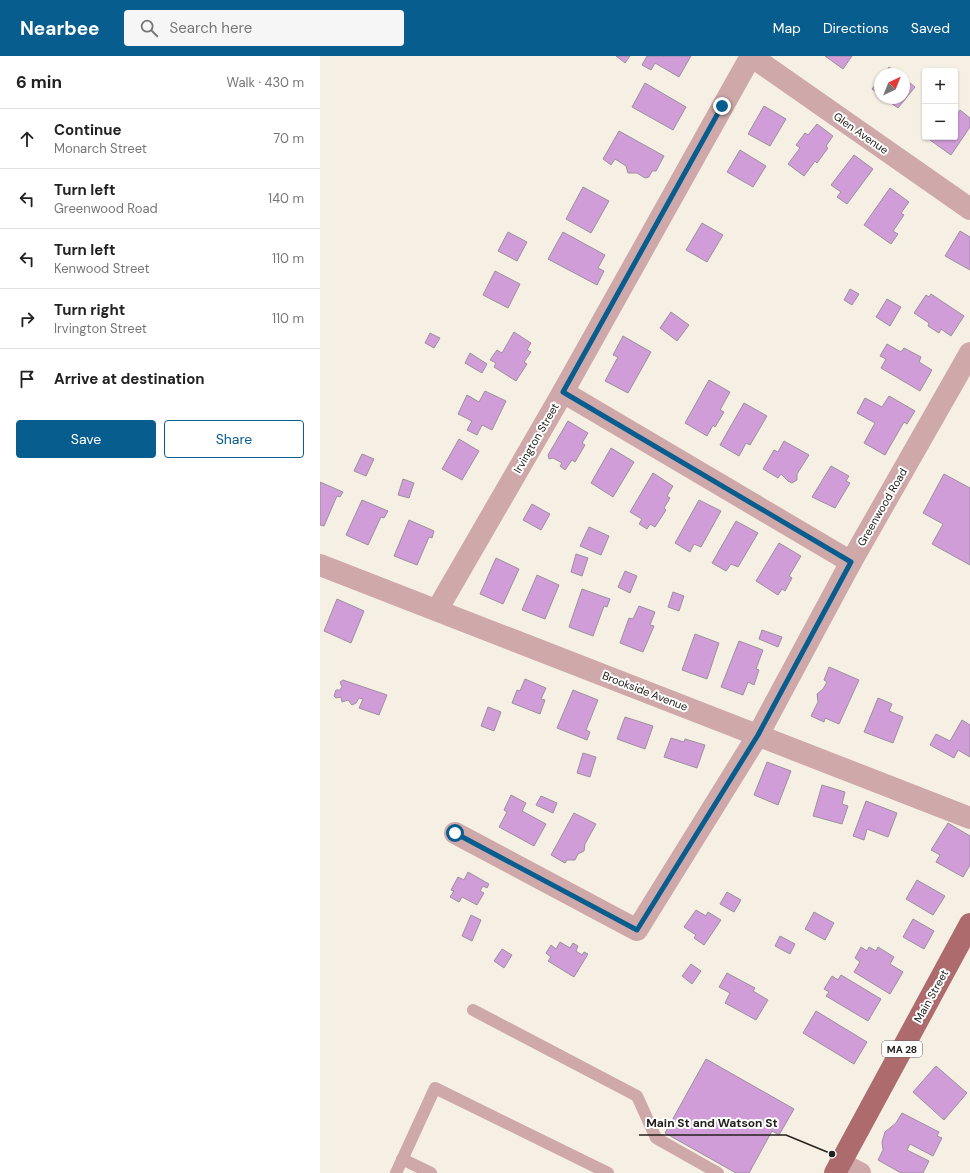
<!DOCTYPE html>
<html lang="en">
<head>
<meta charset="utf-8">
<style>
  :root { --surface:#fff; --page:#f6f6f6; --text:#222; --muted:#767676; --line:#e0e0e0; --accent:#085d8f }
  body { margin:0; font-family:"DM Sans",sans-serif; background:var(--page); color:var(--text) }
  .controls { position:absolute; right:12px; top:12px; display:grid; overflow:hidden; border-radius:4px; box-shadow:0 1px 3px #0004 }
  .controls button { width:36px; height:36px; display:grid; place-items:center; padding:0; border:0; border-bottom:1px solid var(--line); background:var(--surface); color:var(--text); font:20px sans-serif }
  .compass { position:absolute; left:554px; top:12px; width:36px; height:36px; border-radius:50%; background:var(--surface); box-shadow:0 1px 3px #0004; rotate:43deg }
  .stop { position:absolute; width:12px; height:12px; margin:-9px; border:3px solid #085d8f; border-radius:50%; background:#fff }
  .stop.end { background:#085d8f; border-color:#fff; box-shadow:0 1px 4px #0008 }
  .list { margin:0; padding:0; list-style:none }
  h2 { display:flex; justify-content:space-between; align-items:center; height:52px; margin:0; padding:0 16px; font-size:17px }
  h2 small { font-size:13px; font-weight:400; color:var(--muted) }
  .list li { display:grid; grid-template-columns:26px 1fr auto; gap:12px; align-items:center; box-sizing:border-box; height:60px; padding:0 16px; border-top:1px solid var(--line) }
  .list b { display:block; font-size:15px; white-space:nowrap }
  .list p { margin:0; font-size:13px; white-space:nowrap; color:var(--muted) }
  .list em { font-size:13px; font-style:normal; color:var(--muted) }
  .actions { display:flex; gap:8px; padding:12px 16px }
  .actions a { flex:1; padding:9px 0; border:1px solid var(--accent); border-radius:4px; text-align:center; font-size:14px; color:var(--accent) }
  .actions .main { background:var(--accent); color:#fff }
  .icon { flex:none; width:22px; height:22px; fill:none; stroke:currentColor; stroke-width:2; stroke-linecap:round; stroke-linejoin:round }
  .map { position:relative; flex:none; width:650px; height:1117px; overflow:hidden }
  header { display:flex; align-items:center; gap:24px; box-sizing:border-box; height:56px; padding:0 20px; background:var(--accent); color:#fff }
  header strong { font-size:19px }
  nav { display:flex; gap:22px; margin-inline-start:auto; font-size:14px }
  .search { width:280px; height:36px; background:var(--page); display:flex; align-items:center; gap:10px; box-sizing:border-box; padding:0 14px; border-radius:4px; color:var(--muted); font-size:15px }
  main { display:flex }
  aside { flex:1; background:var(--surface) }
  .map>svg:first-child { display:block }
</style>
</head>
<body>
<header>
<strong>Nearbee</strong>
<div class="search"><svg class="icon" aria-label="search" viewBox="0 0 24 24"><circle cx="10" cy="10" r="6"/><path d="M15 15l6 6"/></svg>Search here</div>
<nav><a>Map</a><a>Directions</a><a>Saved</a></nav>
</header>
<main>
<aside>
<h2>6 min<small>Walk · 430 m</small></h2>
<ul class="list">
<li><svg class="icon" aria-label="ahead" viewBox="0 0 24 24"><path d="M12 20V5M6 11l6-6 6 6"/></svg><div><b>Continue</b><p>Monarch Street</p></div><em>70 m</em></li>
<li><svg class="icon" aria-label="left" viewBox="0 0 24 24"><path d="M17 20v-9H6M10 6l-5 5 5 5"/></svg><div><b>Turn left</b><p>Greenwood Road</p></div><em>140 m</em></li>
<li><svg class="icon" aria-label="left" viewBox="0 0 24 24"><path d="M17 20v-9H6M10 6l-5 5 5 5"/></svg><div><b>Turn left</b><p>Kenwood Street</p></div><em>110 m</em></li>
<li><svg class="icon" aria-label="right" viewBox="0 0 24 24"><path d="M7 20v-9h11M14 6l5 5-5 5"/></svg><div><b>Turn right</b><p>Irvington Street</p></div><em>110 m</em></li>
<li><svg class="icon" aria-label="arrive" viewBox="0 0 24 24"><path d="M6 21V4h12l-3 4 3 4H6"/></svg><div><b>Arrive at destination</b></div></li>
</ul>
<div class="actions"><a class="main">Save</a><a>Share</a></div>
</aside>
<div class="map">
<svg width="650" height="1117" viewBox="0 0 650 1117">
  <rect width="100%" height="100%" fill="#f6efe3"/>
  <g fill="#d19dd8" stroke="#9b929c">
    <polygon points="296,0 310,0 305,7"/>
    <polygon points="327,0 371,0 359,21 335,7 331,14 322,9"/>
    <polygon points="505,0 532,0 523,13"/>
    <polygon points="569,11 579,18 564,18"/>
    <polygon points="584,22 595,31 578,52 564,42 584,42"/>
    <polygon points="560,23 560,39 552,33"/>
    <polygon points="325,27 366,51 353,74 312,51"/>
    <polygon points="444,50 466,63 450,90 428,78"/>
    <polygon points="640,54 650,62 650,71 631,99 610,84 612,81 635,81 635,61"/>
    <polygon points="497,68 513,80 506,90 508,92 497,107 495,105 484,120 468,108 480,92 476,89 485,77 488,79"/>
    <polygon points="299,75 344,100 336,115 332,115 329,121 325,122 317,117 308,117 306,110 295,103 291,109 283,103"/>
    <polygon points="420,94 446,110 433,131 407,116"/>
    <polygon points="534,99 553,113 527,148 517,141 521,136 511,129"/>
    <polygon points="263,131 289,145 271,177 246,163"/>
    <polygon points="570,132 589,146 581,157 584,159 573,175 578,178 571,188 544,169"/>
    <polygon points="382,167 403,179 387,206 366,194"/>
    <polygon points="640,175 650,181 650,214 625,200"/>
    <polygon points="188,176 207,186 197,205 178,195"/>
    <polygon points="243,176 285,199 278,212 284,215 277,229 228,203"/>
    <polygon points="175,215 200,228 188,252 163,239"/>
    <polygon points="530,233 539,238 532,249 524,244"/>
    <polygon points="611,238 644,260 631,280 621,273 619,277 608,270 609,267 594,257 606,239 609,241"/>
    <polygon points="567,243 581,251 570,270 556,261"/>
    <polygon points="351,256 369,269 357,285 340,272"/>
    <polygon points="194,276 211,287 207,294 211,296 204,306 207,308 196,325 174,311 176,307 170,304 177,294 182,297"/>
    <polygon points="110,277 120,282 114,292 105,287"/>
    <polygon points="303,280 331,296 308,337 285,325 298,301 293,299"/>
    <polygon points="567,288 581,296 584,292 601,301 599,306 612,314 600,335 561,312 566,303 560,300"/>
    <polygon points="150,297 167,308 162,317 145,307"/>
    <polygon points="389,324 410,336 400,354 404,356 395,371 393,369 387,380 365,367"/>
    <polygon points="165,335 186,345 172,374 162,369 157,379 147,374 152,365 138,358 147,339 159,346"/>
    <polygon points="569,340 595,355 587,368 584,366 565,399 544,387 555,367 537,357 545,342 562,351"/>
    <polygon points="424,347 447,360 430,389 426,387 419,400 400,389"/>
    <polygon points="248,365 268,377 262,387 265,389 255,406 252,404 245,414 240,410 242,407 233,402 229,403 228,399"/>
    <polygon points="139,383 159,395 142,424 122,413"/>
    <polygon points="464,385 489,399 477,418 477,424 472,427 468,425 461,418 458,422 443,413 454,394 458,396"/>
    <polygon points="291,392 314,406 293,441 271,427"/>
    <polygon points="42,398 54,403 46,420 34,415"/>
    <polygon points="511,410 529,420 526,425 530,427 515,452 492,441"/>
    <polygon points="333,417 353,430 347,440 350,442 344,452 346,454 335,471 330,468 327,473 319,468 322,463 310,456"/>
    <polygon points="624,418 650,432 650,509 612,488 623,468 603,457"/>
    <polygon points="83,423 94,427 89,442 78,439"/>
    <polygon points="0,426 23,436 20,441 17,440 4,470 0,469"/>
    <polygon points="42,444 68,455 64,462 61,461 48,489 26,479"/>
    <polygon points="379,444 401,455 381,491 374,488 370,496 355,487"/>
    <polygon points="212,448 230,458 221,474 203,464"/>
    <polygon points="89,464 114,475 112,482 109,481 97,509 74,500"/>
    <polygon points="416,465 438,477 418,511 411,508 406,515 392,507"/>
    <polygon points="269,471 289,480 281,499 260,490"/>
    <polygon points="459,487 481,500 469,520 472,522 465,535 462,533 458,539 436,525"/>
    <polygon points="256,498 268,502 262,520 251,516"/>
    <polygon points="176,502 199,513 183,548 160,538"/>
    <polygon points="305,515 317,520 310,537 298,531"/>
    <polygon points="217,519 239,529 225,563 202,554"/>
    <polygon points="262,533 290,543 287,551 284,550 273,580 249,571"/>
    <polygon points="353,536 364,540 359,555 348,551"/>
    <polygon points="17,543 44,555 31,587 4,575"/>
    <polygon points="319,550 335,556 330,569 334,570 323,596 300,587 309,562 313,563"/>
    <polygon points="442,574 462,581 458,591 439,583"/>
    <polygon points="375,578 399,587 387,623 362,614"/>
    <polygon points="419,585 443,594 436,613 439,614 434,629 428,626 423,639 401,631"/>
    <polygon points="509,611 539,624 519,668 505,662 504,666 491,660 498,646 497,638 503,633 507,626 504,624"/>
    <polygon points="205,623 226,632 221,643 225,644 220,658 192,647 197,634 200,635"/>
    <polygon points="23,624 67,639 59,659 39,652 43,643 39,642 36,647 32,649 28,644 22,646 21,641 16,642 14,640 16,634 20,634 22,631 20,626"/>
    <polygon points="253,634 278,644 266,674 270,676 267,684 237,672"/>
    <polygon points="558,642 572,648 569,655 583,661 573,687 544,676"/>
    <polygon points="168,651 181,656 174,675 161,670"/>
    <polygon points="305,661 333,670 325,693 297,683"/>
    <polygon points="642,664 650,669 650,701 638,694 634,702 610,689 616,678 630,685"/>
    <polygon points="351,682 364,686 365,683 385,689 377,712 344,701"/>
    <polygon points="263,697 276,701 270,721 257,717"/>
    <polygon points="447,706 471,715 458,749 434,739"/>
    <polygon points="502,729 525,736 522,748 528,750 522,768 493,760"/>
    <polygon points="191,739 206,747 202,755 226,768 214,790 179,771 187,756 184,754"/>
    <polygon points="221,740 237,747 233,757 216,749"/>
    <polygon points="546,745 577,757 568,781 547,773 544,784 533,780"/>
    <polygon points="254,757 276,768 265,788 264,795 258,798 255,804 247,804 245,807 231,799"/>
    <polygon points="628,767 650,780 650,809 643,821 616,806 620,799 611,794"/>
    <polygon points="148,816 169,828 167,832 163,830 160,835 164,837 157,849 142,841 139,846 130,841 134,835 131,834 138,821 144,824"/>
    <polygon points="597,824 625,840 613,859 586,843"/>
    <polygon points="407,836 421,844 414,856 400,848"/>
    <polygon points="376,854 386,860 388,856 401,864 384,889 374,882 376,879 364,871"/>
    <polygon points="494,856 514,867 505,884 485,873"/>
    <polygon points="151,859 161,864 152,885 142,880"/>
    <polygon points="593,863 614,875 604,893 583,881"/>
    <polygon points="460,880 475,888 470,898 455,890"/>
    <polygon points="240,886 250,892 253,887 258,890 256,895 262,899 264,896 268,898 254,921 228,905 231,901 226,897 231,889 236,893"/>
    <polygon points="541,891 547,895 549,891 556,895 558,891 574,901 570,908 583,916 570,938 534,916 540,906 535,902"/>
    <polygon points="182,893 192,899 184,912 174,905"/>
    <polygon points="371,908 381,915 372,928 362,920"/>
    <polygon points="407,917 435,932 433,935 448,944 436,964 405,947 410,937 399,931"/>
    <polygon points="521,919 561,943 548,965 506,940 509,936 504,933 512,920 518,924"/>
    <polygon points="496,955 547,986 534,1008 483,977"/>
    <polygon points="386,1003 474,1053 459,1079 452,1075 429,1117 416,1117 345,1077"/>
    <polygon points="616,1010 647,1037 624,1064 593,1036"/>
    <polygon points="582,1057 619,1076 617,1080 622,1082 613,1100 590,1088 587,1094 609,1105 603,1117 581,1117 558,1104 563,1094 562,1086 565,1076 576,1067"/>
  </g>
  <g fill="none" stroke-linecap="round" stroke-linejoin="round">
    <g stroke="#cfa8a9" stroke-width="12">
      <polyline points="153,954 317,1040 336,1082 398,1117"/>
      <polyline points="82,1103 111,1117"/>
      <polyline points="76,1117 115,1032 288,1117"/>
    </g>
    <g stroke="#cfa8a9" stroke-width="22">
      <polyline points="431,0 650,153"/>
      <polyline points="243,336 531,506"/>
      <polyline points="0,509 650,762"/>
      <polyline points="117,554 243,336 431,0"/>
      <polyline points="135,777 317,874 438,679 531,506 650,297"/>
      <polyline points="520,1107 540,1117"/>
    </g>
    <polyline stroke="#ad6b6e" stroke-width="22" points="515,1117 650,868"/>
  </g>
  <g fill="none" stroke-linecap="round" stroke-linejoin="round">
    <polyline stroke="#085d8f" stroke-width="5" points="135,777 317,874 438,679 531,506 243,336 402,50"/>
  </g>
  <g text-anchor="middle" dominant-baseline="central" stroke-width="4" stroke-linejoin="round" paint-order="stroke">
    <rect fill="#fff" stroke="#656460" stroke-width="1" x="562" y="985" width="40" height="16" rx="3"/>
    <g font-size="10" font-weight="bold" fill="#23211c">
      <text x="582" y="993">MA 28</text>
    </g>
    <g font-size="11" fill="#23211c" stroke="#fff">
      <text transform="translate(541 77) rotate(35)">Glen Avenue</text>
      <text transform="translate(216 382) rotate(-60)">Irvington Street</text>
      <text transform="translate(562 451) rotate(-60)">Greenwood Road</text>
      <text transform="translate(325 635) rotate(21)">Brookside Avenue</text>
      <text transform="translate(611 940) rotate(-61)">Main Street</text>
    </g>
  </g>
  <path fill="none" stroke="#23211c" stroke-width="1.5" d="M512 1098L466 1079H319"/>
  <circle fill="#23211c" stroke="#fff" stroke-width="1.5" cx="512" cy="1098" r="4"/>
  <g font-size="12" text-anchor="middle" font-weight="bold" fill="#23211c" stroke="#fff" stroke-width="4" stroke-linejoin="round" paint-order="stroke">
    <text x="392" y="1071">Main St and Watson St</text>
  </g>
</svg>
<div class="controls">
<button>+</button>
<button>−</button>
</div>
<svg class="compass" viewBox="-18 -18 36 36"><path d="M0-13l5 13h-10z" fill="#e53935"/><path d="M0 13l5-13h-10z" fill="#767676"/></svg>
<div class="stop" style="left:135px;top:777px"></div>
<div class="stop end" style="left:402px;top:50px"></div>
</div>
</main>
</body>
</html>
